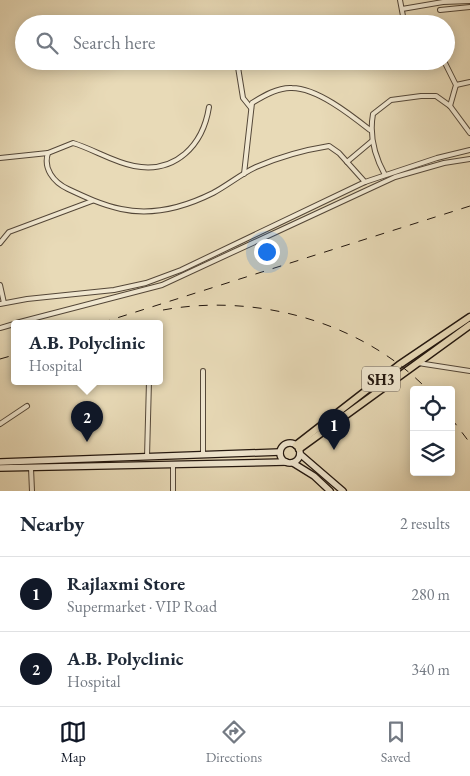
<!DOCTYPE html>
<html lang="en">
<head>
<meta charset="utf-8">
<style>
  :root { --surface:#fff; --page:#f6f6f7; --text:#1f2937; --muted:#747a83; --line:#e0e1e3; --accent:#111827 }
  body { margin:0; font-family:"EB Garamond",serif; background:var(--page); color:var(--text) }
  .controls { position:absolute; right:15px; bottom:15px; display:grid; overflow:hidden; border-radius:5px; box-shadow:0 2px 12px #0003 }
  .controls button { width:45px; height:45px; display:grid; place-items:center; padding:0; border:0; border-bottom:1px solid var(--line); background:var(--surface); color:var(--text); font:25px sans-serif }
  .you { position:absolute; left:266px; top:251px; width:18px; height:18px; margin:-12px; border:4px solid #fff; border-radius:50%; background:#1a73e8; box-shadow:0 0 0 8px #1a73e833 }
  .badge { display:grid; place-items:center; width:32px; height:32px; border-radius:50%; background:var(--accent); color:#fff; font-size:16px; font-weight:700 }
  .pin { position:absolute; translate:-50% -41px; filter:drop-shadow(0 1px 2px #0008) }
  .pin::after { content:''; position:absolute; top:26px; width:18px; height:15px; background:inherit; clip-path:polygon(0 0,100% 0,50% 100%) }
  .popup { position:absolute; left:11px; top:320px; width:152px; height:65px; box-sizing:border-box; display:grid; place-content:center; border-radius:5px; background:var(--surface); filter:drop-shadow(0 1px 4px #0005); font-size:16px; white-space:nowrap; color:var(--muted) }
  .popup b { font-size:19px; color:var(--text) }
  .popup::after { content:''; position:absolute; left:50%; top:100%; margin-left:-10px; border:10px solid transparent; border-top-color:var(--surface) }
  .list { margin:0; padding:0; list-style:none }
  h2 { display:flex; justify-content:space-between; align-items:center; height:65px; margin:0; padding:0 20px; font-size:21px }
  h2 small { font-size:16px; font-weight:400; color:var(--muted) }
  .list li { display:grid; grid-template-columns:32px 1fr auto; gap:15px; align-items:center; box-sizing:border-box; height:75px; padding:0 20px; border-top:1px solid var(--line) }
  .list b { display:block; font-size:19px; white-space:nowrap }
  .list p { margin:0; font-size:16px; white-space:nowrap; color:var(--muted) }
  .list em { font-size:16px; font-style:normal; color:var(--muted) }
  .icon { flex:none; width:28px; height:28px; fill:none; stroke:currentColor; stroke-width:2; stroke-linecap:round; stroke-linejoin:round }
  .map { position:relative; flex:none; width:470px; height:491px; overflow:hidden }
  .search { position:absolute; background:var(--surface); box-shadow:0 2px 12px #0003; left:15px; right:15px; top:15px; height:55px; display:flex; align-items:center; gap:12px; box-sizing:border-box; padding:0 18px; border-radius:28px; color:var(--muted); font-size:19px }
  .sheet { height:215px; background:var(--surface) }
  nav { display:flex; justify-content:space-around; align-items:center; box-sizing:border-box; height:70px; border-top:1px solid var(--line); background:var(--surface); font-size:14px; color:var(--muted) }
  nav a { display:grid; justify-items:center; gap:2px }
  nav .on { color:var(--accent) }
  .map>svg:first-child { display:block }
</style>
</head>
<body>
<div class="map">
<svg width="470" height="491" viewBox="0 0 470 491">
  <rect width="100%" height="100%" fill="#e8dab7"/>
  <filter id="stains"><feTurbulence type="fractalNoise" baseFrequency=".004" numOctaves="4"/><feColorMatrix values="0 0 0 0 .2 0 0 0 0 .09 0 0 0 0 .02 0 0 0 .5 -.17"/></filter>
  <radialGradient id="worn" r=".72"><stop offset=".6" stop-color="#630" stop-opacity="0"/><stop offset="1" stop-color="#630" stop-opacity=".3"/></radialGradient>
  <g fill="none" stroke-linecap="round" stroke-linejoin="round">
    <defs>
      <g id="street">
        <polyline points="400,0 403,16 409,24"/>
        <polyline points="402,9 443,2 470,1"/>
        <polyline points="440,10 470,7"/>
        <polyline points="258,24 275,20"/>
        <polyline points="237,61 243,98 251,108"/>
        <polyline points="444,61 456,85 450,106"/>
        <polyline points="456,85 470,82"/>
        <path d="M209 107C203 145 176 174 134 166 113 162 93 149 73 143L48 153C43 168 53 182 68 189 85 197 102 205 121 209 153 216 185 207 213 193 228 185 241 174 256 167 279 157 304 150 329 146L339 153 365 182"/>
        <polyline points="0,158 48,153"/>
        <polyline points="347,162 372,141"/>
        <path d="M244 174 252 103C263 96 278 87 292 88 317 88 351 115 370 130"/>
        <path d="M385 175C374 155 369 136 373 114L391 100 421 96H436L450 106 470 133"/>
        <polyline points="0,243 9,232 92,201"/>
        <polyline points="0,285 4,303"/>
        <polyline points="0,304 27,299 114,290 146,283 181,270 365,182 437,158 470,150"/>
        <polyline points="16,323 162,285 395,177 444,163 470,159"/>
        <polyline points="0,328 14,324"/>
        <polyline points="418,363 470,371"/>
        <polyline points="0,424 27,406"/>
        <polyline points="203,455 203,371"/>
        <polyline points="147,457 149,381"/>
        <polyline points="173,465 173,491"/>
        <polyline points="31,468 32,491"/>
      </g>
      <g id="secondary">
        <circle cx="290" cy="453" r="10"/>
        <polyline points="300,454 343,491"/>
        <polyline points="0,462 280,452"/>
        <polyline points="293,463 314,476 330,491"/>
        <polyline points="0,468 286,462"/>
      </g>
      <g id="primary">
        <polyline points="296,445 399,365 470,317"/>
        <polyline points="299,449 470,325"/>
      </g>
    </defs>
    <use href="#street" stroke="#544738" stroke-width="6"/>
    <use href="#secondary" stroke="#22160e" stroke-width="8"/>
    <use href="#primary" stroke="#22160e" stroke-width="9"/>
    <use href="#street" stroke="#f0e7d0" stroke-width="4"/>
    <use href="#secondary" stroke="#f0e7d0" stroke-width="5.5"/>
    <use href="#primary" stroke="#e8dab7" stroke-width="6"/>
    <g stroke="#22160e" stroke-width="1" stroke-dasharray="9 9" stroke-linecap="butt">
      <path d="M163 310C255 293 361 321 428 390"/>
      <polyline points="101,323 470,206"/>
      <polyline points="0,359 14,355"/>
      <polyline points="451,418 470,443"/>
    </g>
  </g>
  <g text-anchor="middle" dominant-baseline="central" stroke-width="5" stroke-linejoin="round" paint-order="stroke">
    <rect fill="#f0e7d0" stroke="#605548" stroke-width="1" x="362" y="366.5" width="38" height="25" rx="4"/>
    <g font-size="15" font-weight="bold" fill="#22160e">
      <text x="381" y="379">SH3</text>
    </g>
  </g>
  <rect width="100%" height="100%" filter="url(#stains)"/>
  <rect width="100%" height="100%" fill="url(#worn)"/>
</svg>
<div class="controls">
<button><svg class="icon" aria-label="locate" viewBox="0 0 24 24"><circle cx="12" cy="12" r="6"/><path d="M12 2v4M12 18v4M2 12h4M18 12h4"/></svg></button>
<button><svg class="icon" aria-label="layers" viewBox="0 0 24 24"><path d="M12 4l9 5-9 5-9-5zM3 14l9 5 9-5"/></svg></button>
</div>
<div class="you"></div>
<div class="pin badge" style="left:334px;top:450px">1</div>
<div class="pin badge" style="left:87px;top:442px">2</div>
<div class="popup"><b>A.B. Polyclinic</b>Hospital</div>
<div class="search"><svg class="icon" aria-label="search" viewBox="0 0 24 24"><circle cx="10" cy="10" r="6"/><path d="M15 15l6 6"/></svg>Search here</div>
</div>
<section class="sheet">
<h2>Nearby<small>2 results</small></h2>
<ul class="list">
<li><span class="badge">1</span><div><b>Rajlaxmi Store</b><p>Supermarket · VIP Road</p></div><em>280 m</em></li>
<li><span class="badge">2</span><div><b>A.B. Polyclinic</b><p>Hospital</p></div><em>340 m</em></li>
</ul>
</section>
<nav>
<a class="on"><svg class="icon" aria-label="map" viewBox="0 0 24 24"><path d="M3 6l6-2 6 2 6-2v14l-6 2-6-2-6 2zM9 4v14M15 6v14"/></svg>Map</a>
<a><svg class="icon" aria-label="directions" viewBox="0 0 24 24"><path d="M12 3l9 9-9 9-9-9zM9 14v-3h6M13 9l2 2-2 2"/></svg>Directions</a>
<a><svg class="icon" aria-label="saved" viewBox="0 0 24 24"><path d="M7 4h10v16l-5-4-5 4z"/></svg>Saved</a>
</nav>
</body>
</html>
